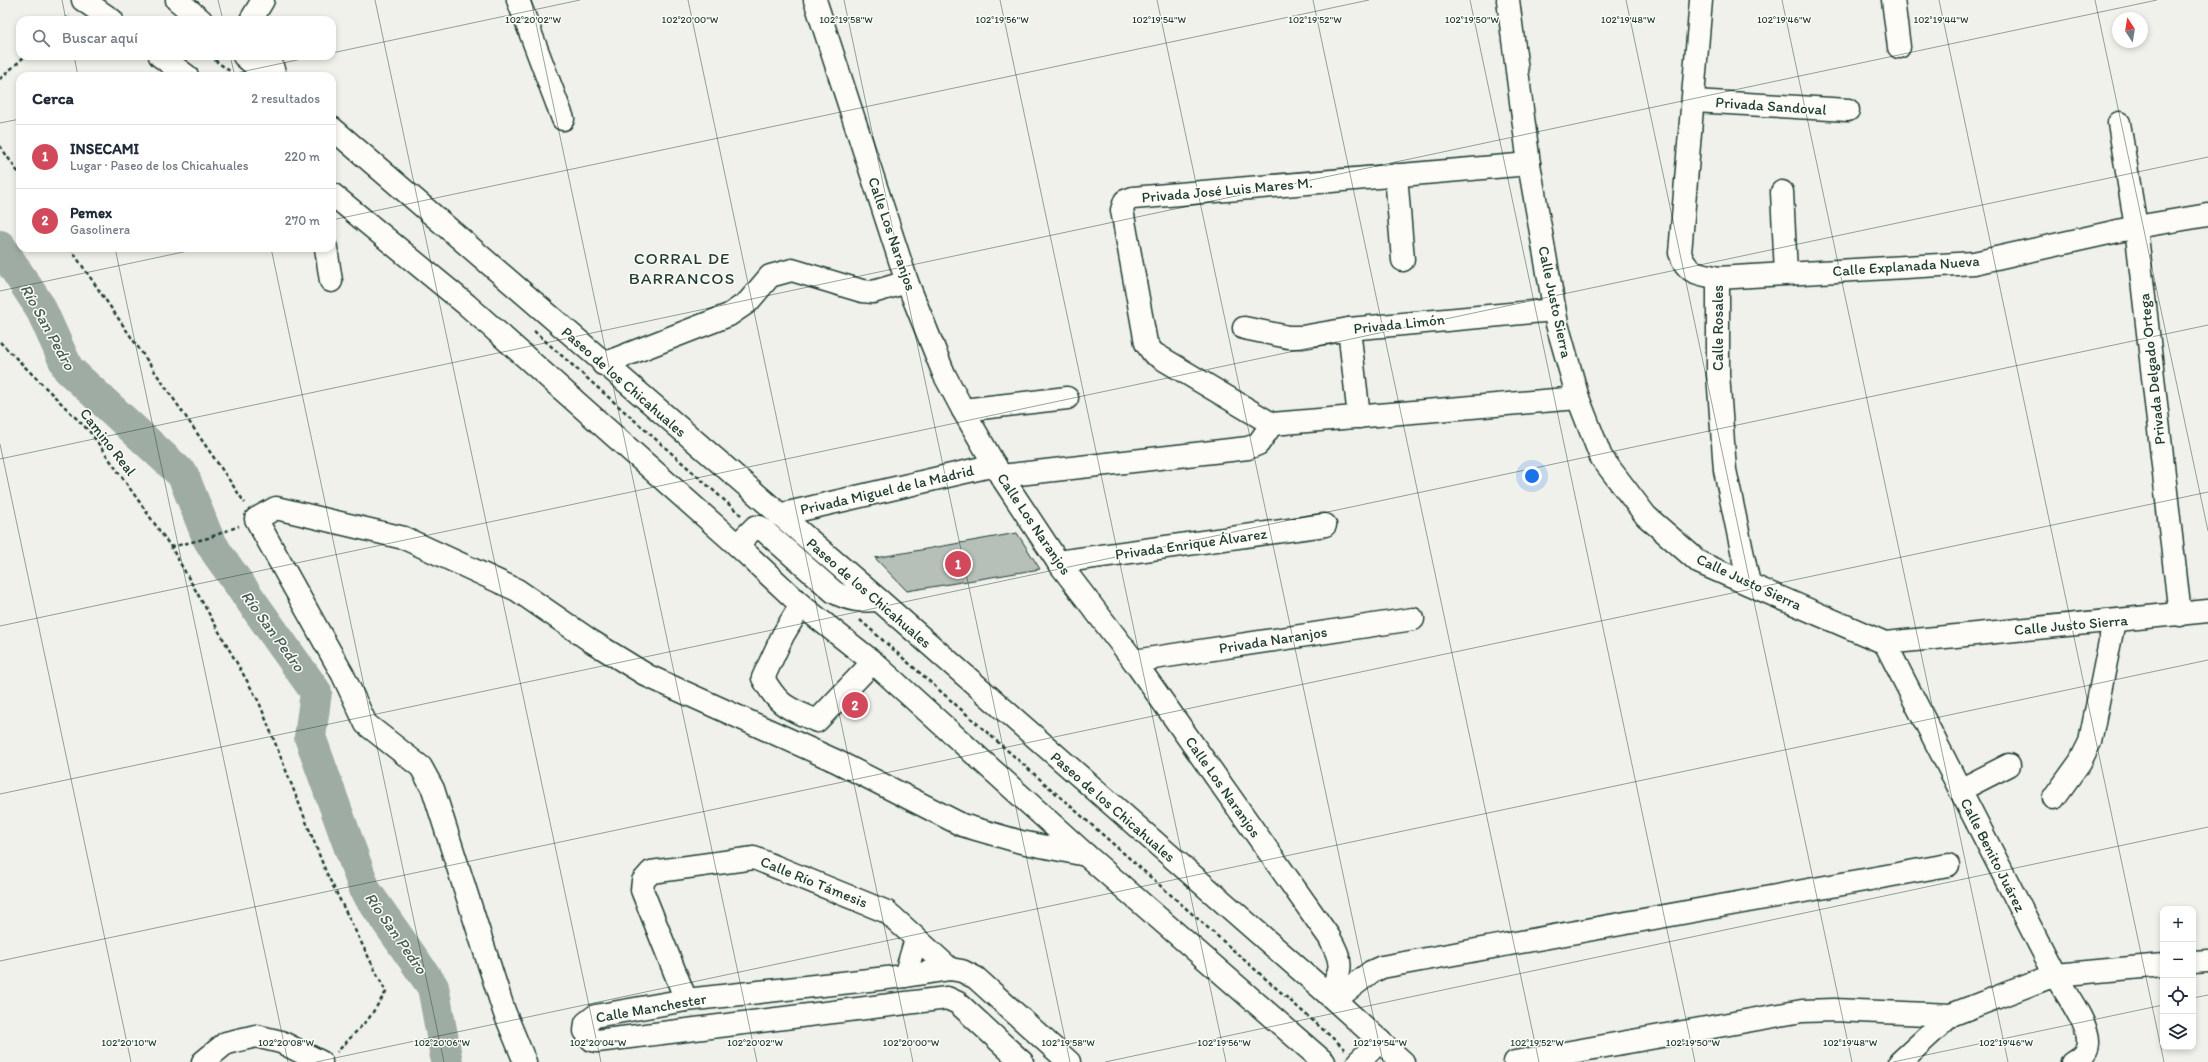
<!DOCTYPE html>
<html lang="es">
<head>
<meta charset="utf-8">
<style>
  :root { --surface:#fff; --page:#f6f6f7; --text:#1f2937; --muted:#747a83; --line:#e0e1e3; --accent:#d1495b }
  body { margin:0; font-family:Itim,sans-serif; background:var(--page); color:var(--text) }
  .controls { position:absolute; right:12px; bottom:12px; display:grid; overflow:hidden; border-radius:8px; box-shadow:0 2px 6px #0003 }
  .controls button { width:36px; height:36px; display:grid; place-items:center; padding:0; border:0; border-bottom:1px solid var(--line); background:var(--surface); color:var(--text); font:20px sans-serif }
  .compass { position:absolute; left:2112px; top:12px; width:36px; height:36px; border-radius:50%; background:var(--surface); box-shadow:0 2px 6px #0003; rotate:348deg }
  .you { position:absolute; left:1532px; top:476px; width:14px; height:14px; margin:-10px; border:3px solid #fff; border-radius:50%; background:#1a73e8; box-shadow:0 0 0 6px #1a73e833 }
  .badge { display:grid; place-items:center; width:26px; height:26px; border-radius:50%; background:var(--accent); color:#fff; font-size:13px; font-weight:700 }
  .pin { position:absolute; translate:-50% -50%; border:2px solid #fff; box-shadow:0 1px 4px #0006 }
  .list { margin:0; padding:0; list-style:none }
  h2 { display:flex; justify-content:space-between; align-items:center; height:52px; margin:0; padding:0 16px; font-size:17px }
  h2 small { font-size:13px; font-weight:400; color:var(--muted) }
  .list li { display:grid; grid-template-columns:26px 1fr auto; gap:12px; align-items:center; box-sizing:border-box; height:64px; padding:0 16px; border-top:1px solid var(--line) }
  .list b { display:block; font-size:15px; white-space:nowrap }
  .list p { margin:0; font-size:13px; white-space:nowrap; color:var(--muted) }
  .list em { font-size:13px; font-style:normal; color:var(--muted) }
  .icon { flex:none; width:22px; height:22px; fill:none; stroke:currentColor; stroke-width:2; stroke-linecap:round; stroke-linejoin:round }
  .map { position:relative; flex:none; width:2208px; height:1062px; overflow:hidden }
  .search { position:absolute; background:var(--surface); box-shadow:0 2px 6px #0003; left:16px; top:16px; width:320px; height:44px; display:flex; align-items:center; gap:10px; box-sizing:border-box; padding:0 14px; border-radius:12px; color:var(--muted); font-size:15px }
  .panel { position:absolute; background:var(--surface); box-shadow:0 2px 6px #0003; left:16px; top:72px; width:320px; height:180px; border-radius:12px }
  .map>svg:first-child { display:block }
</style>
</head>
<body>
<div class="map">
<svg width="2208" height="1062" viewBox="0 0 2208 1062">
  <rect width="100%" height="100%" fill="#f0f1eb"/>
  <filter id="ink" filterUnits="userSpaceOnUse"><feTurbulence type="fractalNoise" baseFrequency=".025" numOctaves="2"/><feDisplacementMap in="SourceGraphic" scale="8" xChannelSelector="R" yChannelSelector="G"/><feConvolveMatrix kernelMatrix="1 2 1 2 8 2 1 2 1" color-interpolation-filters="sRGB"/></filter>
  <g filter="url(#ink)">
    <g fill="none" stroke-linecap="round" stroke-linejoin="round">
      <polyline stroke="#9faca4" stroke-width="32" points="0,246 40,307 68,369 183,475 208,538 217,553 316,692 310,737 365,890 433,987 447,1062"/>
    </g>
    <polygon fill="#b6bfb8" stroke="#1f3d34" points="1017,533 1040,569 907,591 875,558"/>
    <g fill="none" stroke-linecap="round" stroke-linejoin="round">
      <defs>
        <g id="minor">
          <polyline points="518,0 563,119"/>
          <path d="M815 0 907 282 944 374 963 410 1001 476 1058 562 1134 661 1329 937C1344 964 1342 968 1329 995"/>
          <polyline points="1508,0 1529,164 1557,324 1578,398 1601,457 1646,516 1700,563 1885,643 2208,611"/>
          <path d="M1701 0 1680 253C1687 275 1699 273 1718 278L1974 263 2136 227 2208 215"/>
          <polyline points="1893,0 1899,47"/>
          <polyline points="1694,101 1848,110"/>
          <polyline points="2119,123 2136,227 2180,615"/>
          <polyline points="1396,175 1403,260"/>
          <polyline points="1782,192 1786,273"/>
          <polyline points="326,248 331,281"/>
          <polyline points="1718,278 1718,374 1725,470 1749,584"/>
          <polyline points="1244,328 1288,337 1302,337 1349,329 1554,310"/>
          <polyline points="1349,329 1359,417"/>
          <polyline points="603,364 729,315 748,302 770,276 792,270 862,291 873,292 907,282"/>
          <polyline points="963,410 1067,398"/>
          <polyline points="1272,424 1153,353 1146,343 1122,210 1125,201 1133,198 1529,164"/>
          <polyline points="1272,424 1578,398"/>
          <polyline points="1001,476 1248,448 1258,444 1272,424"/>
          <polyline points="779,515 995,465"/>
          <polyline points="1058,562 1325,525"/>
          <path d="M801 605 783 635 763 678C779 707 788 708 817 721L873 662"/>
          <path d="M1885 643 2055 975C2064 991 2089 1024 2088 1042 2088 1052 2079 1058 2072 1062"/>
          <polyline points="1134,661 1413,619"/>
          <polyline points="1960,790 2009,765"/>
          <polyline points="2054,798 2080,762 2090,742 2114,621"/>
          <polyline points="2193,962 2208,961"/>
          <polyline points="905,976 916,939"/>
          <polyline points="686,1000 642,890 643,881 651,872 754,858 887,912 950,969"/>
          <polyline points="1335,1000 1371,972 1382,967 1948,865"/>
          <polyline points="203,1062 226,1043 256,1036 281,1042 321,1062"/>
          <polyline points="525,1062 504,1011 433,789 421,767 366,724 343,675 256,519 276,508 404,538 517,590 591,641 648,676 836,761 962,825 1021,842 1086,855"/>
          <polyline points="1022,1062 958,1003 947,998 597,1041 592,1040 585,1031 586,1023 595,1016 686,1000 905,976 950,969 962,971 976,978 1069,1062"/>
          <polyline points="1358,1062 1380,1041"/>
          <polyline points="1515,1062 1802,1011 1834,1010 1951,1015 2055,975 2163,965"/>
          <polyline points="1900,1062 1951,1015"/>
        </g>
        <g id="major">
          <polyline points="83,0 112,20"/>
          <polyline points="177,0 201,20"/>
          <polyline points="160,56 187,76"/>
          <polyline points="244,56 267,76"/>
          <polyline points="332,128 879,600 1329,995 1403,1062"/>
          <polyline points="332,194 467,305 737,545 801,605 873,662 1086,855 1324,1062"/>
          <path d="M737 545 755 527H760L834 592C850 601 862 601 879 600"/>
        </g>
        <g id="highway">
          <polyline points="251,20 263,0"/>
          <polyline points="269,56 275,76"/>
        </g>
      </defs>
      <use href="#minor" stroke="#1f3d34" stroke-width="25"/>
      <use href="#major" stroke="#1f3d34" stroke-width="25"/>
      <use href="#highway" stroke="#1f3d34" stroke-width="25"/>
      <g stroke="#1f3d34" stroke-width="2.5" stroke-dasharray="4 3" stroke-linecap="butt">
        <polyline points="65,20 70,15"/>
        <polyline points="209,56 231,72"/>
        <polyline points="0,79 25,56"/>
        <polyline points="0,146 20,175"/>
        <polyline points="70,248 245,503"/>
        <polyline points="534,331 741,515"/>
        <polyline points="0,342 91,433 171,547 259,702 326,872 386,992 369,1018 337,1052"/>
        <polyline points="171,547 208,538 239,526"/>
        <polyline points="860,620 1345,1049"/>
      </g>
      <use href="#minor" stroke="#fdfcf7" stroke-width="22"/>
      <use href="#major" stroke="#fdfcf7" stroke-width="22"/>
      <use href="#highway" stroke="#fdfcf7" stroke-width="22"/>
    </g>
  </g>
  <path fill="none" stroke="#1f3d34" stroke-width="1" stroke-opacity="0.45" d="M62 0 66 20M218 0 223 20M375 0 601 1062M531 0 757 1062M688 0 913 1062M844 0 1070 1062M1000 0 1226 1062M1157 0 1383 1062M1313 0 1539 1062M1470 0 1695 1062M1626 0 1852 1062M1782 0 2008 1062M1939 0 2164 1062M2095 0 2208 531M332 53 580 0M74 56 78 76M230 56 235 76M222 76 316 56M0 123 20 119M332 220 1369 0M115 248 288 1062M271 248 444 1062M0 291 202 248M0 444 131 1062M0 459 2157 0M0 626 2208 157M0 794 2208 325M0 961 2208 492M2193 998 2208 995M316 1062 2208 660M1105 1062 2208 827M1893 1062 2163 1005"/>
  <g text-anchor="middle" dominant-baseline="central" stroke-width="3" stroke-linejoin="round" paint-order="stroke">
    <g font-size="15" fill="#1f3d34" stroke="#fdfcf7">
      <text transform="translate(1771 106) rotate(4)">Privada Sandoval</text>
      <text transform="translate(1227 190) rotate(-5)">Privada José Luis Mares M.</text>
      <text transform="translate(892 234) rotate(71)">Calle Los Naranjos</text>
      <text transform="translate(1906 266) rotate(-4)">Calle Explanada Nueva</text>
      <text transform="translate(1555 302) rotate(78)">Calle Justo Sierra</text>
      <text transform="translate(1399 324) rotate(-6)">Privada Limón</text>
      <text transform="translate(1718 328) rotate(-90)">Calle Rosales</text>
      <text transform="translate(2152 369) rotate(-96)">Privada Delgado Ortega</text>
      <text transform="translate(624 382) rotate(41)">Paseo de los Chicahuales</text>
      <text transform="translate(108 442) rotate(52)">Camino Real</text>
      <text transform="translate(887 490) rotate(-13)">Privada Miguel de la Madrid</text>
      <text transform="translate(1034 524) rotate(56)">Calle Los Naranjos</text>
      <text transform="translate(1191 544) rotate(-8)">Privada Enrique Álvarez</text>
      <text transform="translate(1749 582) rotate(25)">Calle Justo Sierra</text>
      <text transform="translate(869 593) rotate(41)">Paseo de los Chicahuales</text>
      <text transform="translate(2071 625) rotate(-5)">Calle Justo Sierra</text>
      <text transform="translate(1273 640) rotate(-9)">Privada Naranjos</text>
      <text transform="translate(1223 787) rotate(55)">Calle Los Naranjos</text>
      <text transform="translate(1113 807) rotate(41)">Paseo de los Chicahuales</text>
      <text transform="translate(1993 855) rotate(63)">Calle Benito Juárez</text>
      <text transform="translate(814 882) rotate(22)">Calle Río Támesis</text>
      <text transform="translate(651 1008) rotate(-10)">Calle Manchester</text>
    </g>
    <g font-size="16" font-style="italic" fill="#455e56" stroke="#fdfcf7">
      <text transform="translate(48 327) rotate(61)">Río San Pedro</text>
      <text transform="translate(273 631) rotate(54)">Río San Pedro</text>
      <text transform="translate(396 933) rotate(55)">Río San Pedro</text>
    </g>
    <g font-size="17" letter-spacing="1" fill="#1f3d34" stroke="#fdfcf7">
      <text x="682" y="258">CORRAL DE<tspan x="682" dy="20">BARRANCOS</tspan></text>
    </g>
  </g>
  <g font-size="10" text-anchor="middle" fill="#1f3d34" stroke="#fdfcf7" stroke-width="3" stroke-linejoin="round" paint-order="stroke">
    <text x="533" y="23">102°20'02"W</text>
    <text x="690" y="23">102°20'00"W</text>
    <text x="846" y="23">102°19'58"W</text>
    <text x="1002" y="23">102°19'56"W</text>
    <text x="1159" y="23">102°19'54"W</text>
    <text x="1315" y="23">102°19'52"W</text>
    <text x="1472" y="23">102°19'50"W</text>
    <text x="1628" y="23">102°19'48"W</text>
    <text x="1784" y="23">102°19'46"W</text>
    <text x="1941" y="23">102°19'44"W</text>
    <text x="129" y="1046">102°20'10"W</text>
    <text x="286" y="1046">102°20'08"W</text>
    <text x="442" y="1046">102°20'06"W</text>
    <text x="598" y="1046">102°20'04"W</text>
    <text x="755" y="1046">102°20'02"W</text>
    <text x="911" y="1046">102°20'00"W</text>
    <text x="1068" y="1046">102°19'58"W</text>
    <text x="1224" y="1046">102°19'56"W</text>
    <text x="1380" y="1046">102°19'54"W</text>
    <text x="1537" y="1046">102°19'52"W</text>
    <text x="1693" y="1046">102°19'50"W</text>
    <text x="1850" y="1046">102°19'48"W</text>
    <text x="2006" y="1046">102°19'46"W</text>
  </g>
</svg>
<div class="controls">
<button>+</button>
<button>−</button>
<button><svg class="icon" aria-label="locate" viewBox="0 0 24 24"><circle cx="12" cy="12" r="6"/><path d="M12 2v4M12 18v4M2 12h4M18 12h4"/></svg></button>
<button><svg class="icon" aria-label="layers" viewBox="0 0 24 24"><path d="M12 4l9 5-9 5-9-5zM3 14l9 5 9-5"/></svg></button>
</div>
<svg class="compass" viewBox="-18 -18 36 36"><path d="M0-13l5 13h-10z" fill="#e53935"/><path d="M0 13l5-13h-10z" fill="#747a83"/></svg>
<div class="you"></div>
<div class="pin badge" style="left:958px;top:564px">1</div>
<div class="pin badge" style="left:855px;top:705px">2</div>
<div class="search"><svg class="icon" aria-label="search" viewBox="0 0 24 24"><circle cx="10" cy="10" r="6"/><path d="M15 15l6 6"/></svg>Buscar aquí</div>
<section class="panel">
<h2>Cerca<small>2 resultados</small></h2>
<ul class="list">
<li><span class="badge">1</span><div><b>INSECAMI</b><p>Lugar · Paseo de los Chicahuales</p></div><em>220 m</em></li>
<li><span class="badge">2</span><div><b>Pemex</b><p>Gasolinera</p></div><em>270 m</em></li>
</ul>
</section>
</div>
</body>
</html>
